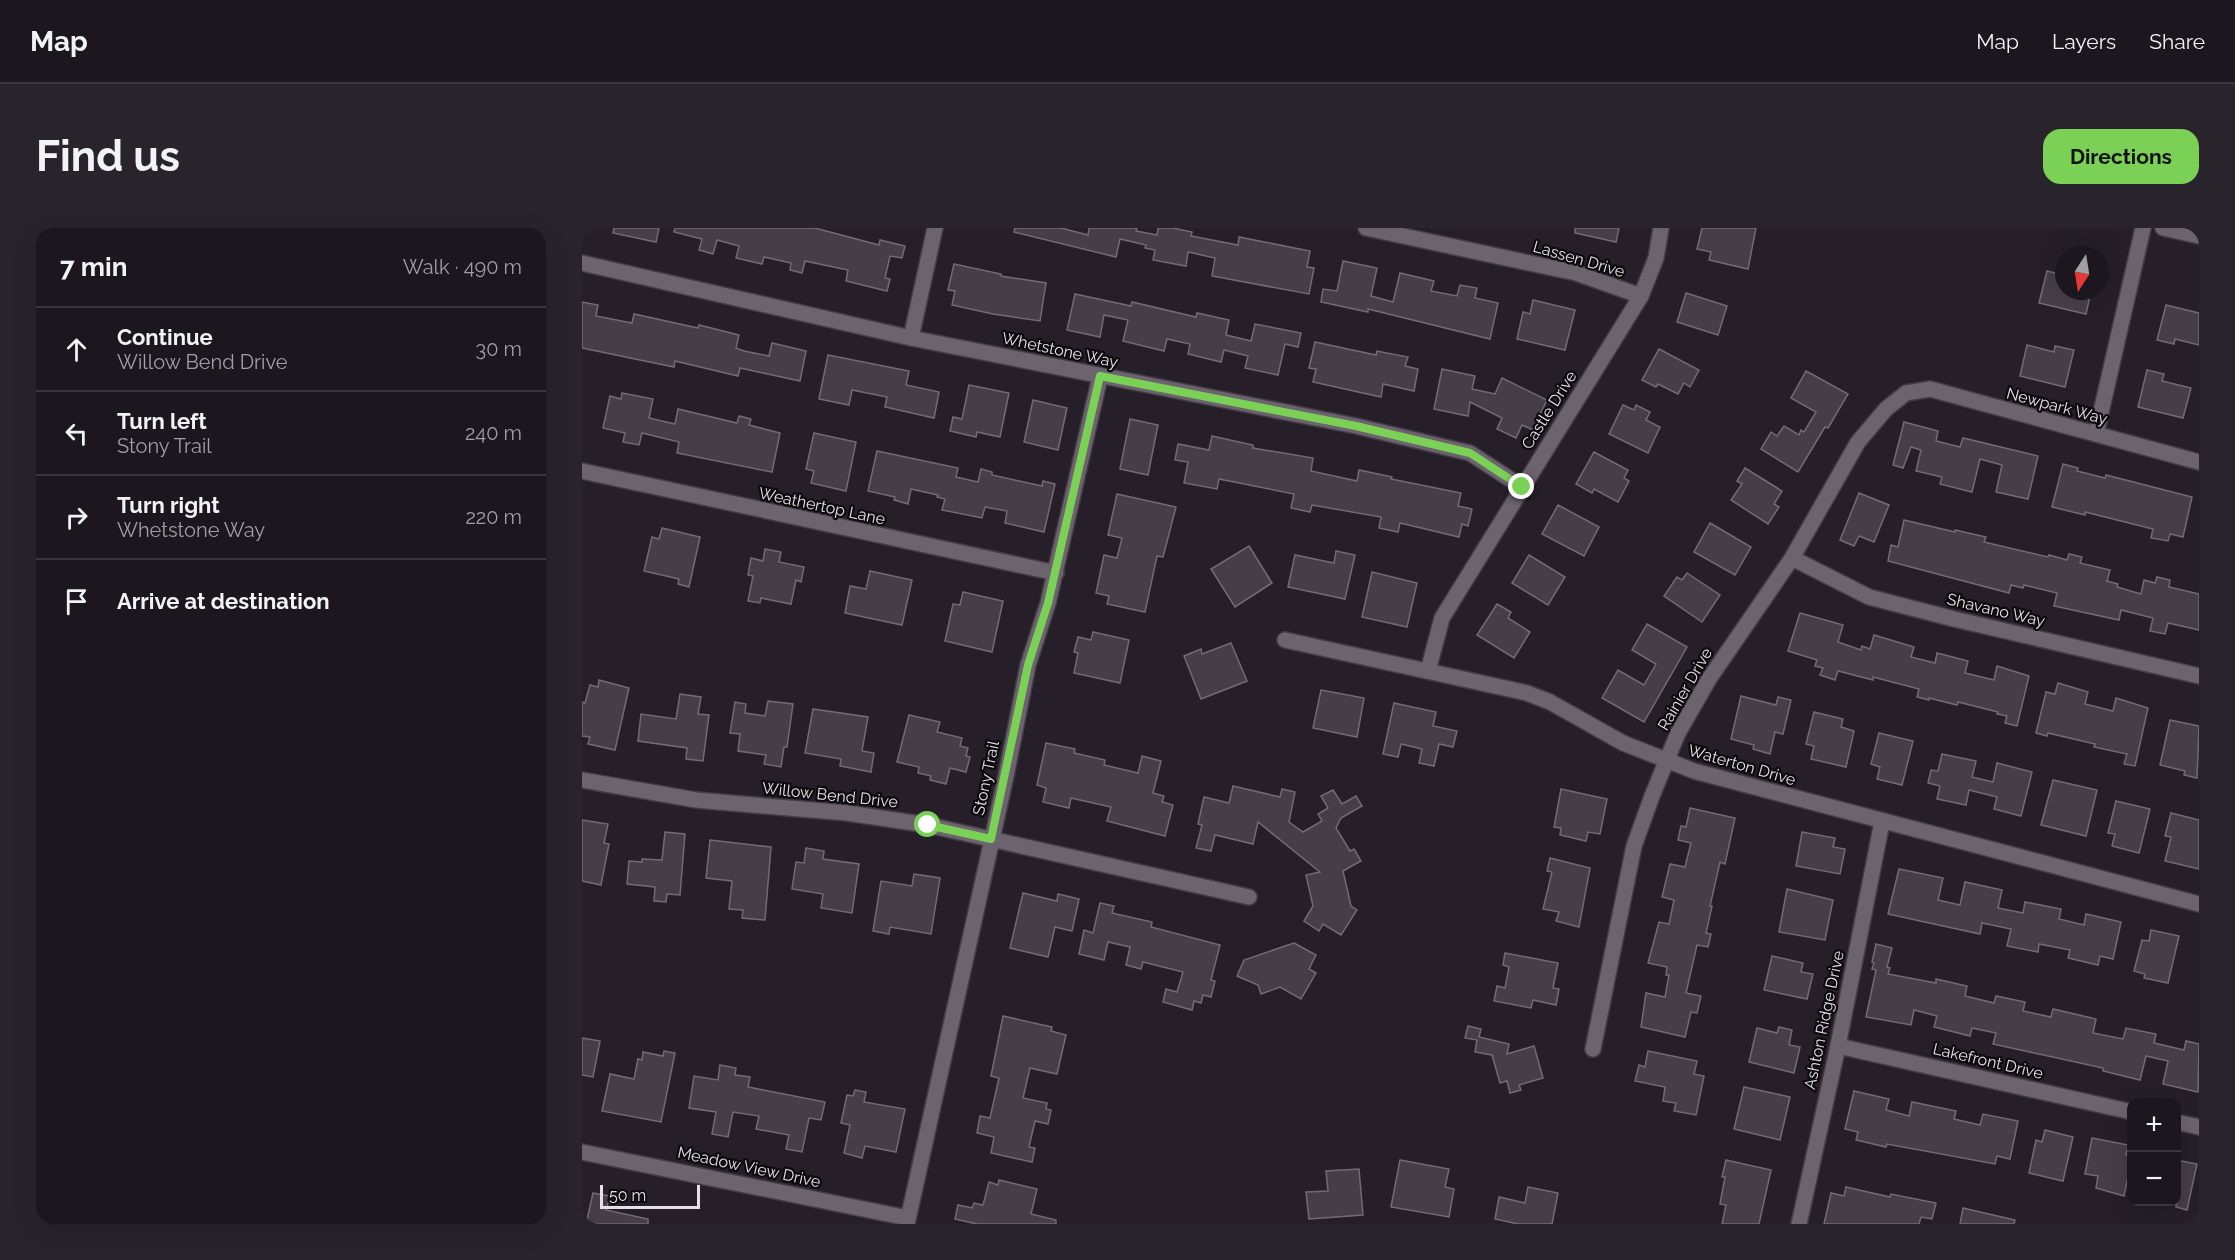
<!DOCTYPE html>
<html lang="en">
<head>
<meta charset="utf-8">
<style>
  :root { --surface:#1c171f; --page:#29242c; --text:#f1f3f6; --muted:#a09fa4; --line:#3a363d; --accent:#7bd156 }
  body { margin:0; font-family:Raleway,sans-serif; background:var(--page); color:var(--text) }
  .controls { position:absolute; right:18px; bottom:18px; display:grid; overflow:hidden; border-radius:12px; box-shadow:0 6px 24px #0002 }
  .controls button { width:54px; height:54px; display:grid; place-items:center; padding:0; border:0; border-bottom:2px solid var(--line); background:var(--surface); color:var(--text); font:30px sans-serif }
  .compass { position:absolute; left:1473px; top:18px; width:54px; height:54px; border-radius:50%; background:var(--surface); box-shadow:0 6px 24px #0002; rotate:192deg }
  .scale { position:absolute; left:18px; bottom:15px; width:100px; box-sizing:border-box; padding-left:6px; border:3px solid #e5e0e7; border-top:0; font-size:16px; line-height:21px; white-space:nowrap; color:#e5e0e7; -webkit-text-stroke:4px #0d0a0e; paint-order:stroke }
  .stop { position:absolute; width:18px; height:18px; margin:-14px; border:4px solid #7bd156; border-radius:50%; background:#fff }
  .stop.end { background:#7bd156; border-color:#fff; box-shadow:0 2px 6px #0008 }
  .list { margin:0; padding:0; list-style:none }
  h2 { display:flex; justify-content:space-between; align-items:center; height:78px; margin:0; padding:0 24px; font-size:26px }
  h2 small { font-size:20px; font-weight:400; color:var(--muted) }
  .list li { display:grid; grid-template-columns:39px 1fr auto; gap:18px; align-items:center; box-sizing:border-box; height:84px; padding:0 24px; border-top:2px solid var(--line) }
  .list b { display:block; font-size:22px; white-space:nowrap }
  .list p { margin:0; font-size:20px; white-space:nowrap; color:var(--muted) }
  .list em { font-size:20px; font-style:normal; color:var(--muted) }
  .icon { flex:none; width:33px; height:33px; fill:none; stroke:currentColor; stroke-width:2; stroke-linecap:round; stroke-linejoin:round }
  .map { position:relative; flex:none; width:1617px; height:996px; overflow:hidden; border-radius:18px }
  header { display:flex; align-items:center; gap:36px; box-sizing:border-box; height:84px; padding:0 30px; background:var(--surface); border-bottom:2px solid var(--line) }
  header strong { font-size:28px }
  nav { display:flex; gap:33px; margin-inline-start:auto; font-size:21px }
  .intro { display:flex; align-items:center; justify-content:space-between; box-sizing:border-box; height:144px; padding:0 36px }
  h1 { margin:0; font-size:42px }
  .button { padding:15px 27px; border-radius:18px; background:var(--accent); color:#111; font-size:21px; font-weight:700 }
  main { display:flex; gap:36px; padding:0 36px }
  aside { flex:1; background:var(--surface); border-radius:18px; box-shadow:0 6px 24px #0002 }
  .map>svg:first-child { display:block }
</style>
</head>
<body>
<header>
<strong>Map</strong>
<nav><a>Map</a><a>Layers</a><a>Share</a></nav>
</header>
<div class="intro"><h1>Find us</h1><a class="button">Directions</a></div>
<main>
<aside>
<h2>7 min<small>Walk · 490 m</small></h2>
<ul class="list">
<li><svg class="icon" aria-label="ahead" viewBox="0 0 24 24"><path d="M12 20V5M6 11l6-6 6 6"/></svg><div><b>Continue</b><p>Willow Bend Drive</p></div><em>30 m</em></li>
<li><svg class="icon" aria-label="left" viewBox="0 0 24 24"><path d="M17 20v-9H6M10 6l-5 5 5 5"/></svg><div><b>Turn left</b><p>Stony Trail</p></div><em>240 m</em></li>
<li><svg class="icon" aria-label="right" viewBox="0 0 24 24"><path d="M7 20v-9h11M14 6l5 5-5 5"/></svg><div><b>Turn right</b><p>Whetstone Way</p></div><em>220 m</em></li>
<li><svg class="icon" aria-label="arrive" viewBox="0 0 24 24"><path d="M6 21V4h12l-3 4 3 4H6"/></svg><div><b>Arrive at destination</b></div></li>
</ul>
</aside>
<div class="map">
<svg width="1617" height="996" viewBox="0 0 1617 996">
  <rect width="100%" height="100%" fill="#261f29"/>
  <g fill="#453d48" stroke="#736a76" stroke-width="1.5">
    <polygon points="32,0 77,0 74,14 31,5"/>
    <polygon points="93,0 233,0 297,17 298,12 323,18 320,30 308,28 303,50 308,51 305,63 264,53 266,42 223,33 220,45 208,42 209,35 182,29 180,36 154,30 157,18 135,12 131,26 117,22 120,11 92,4"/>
    <polygon points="433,0 479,0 506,7 507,0 555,0 554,3 575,7 576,0 591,0 610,4 609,8 656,17 657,9 728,23 725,39 732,40 727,66 630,48 633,30 606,24 604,38 571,32 573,22 563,20 564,17 538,11 534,29 432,4"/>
    <polygon points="993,0 1037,0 1034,14 993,5"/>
    <polygon points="1120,0 1174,0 1166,41 1127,32 1129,24 1115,21"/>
    <polygon points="761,33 795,40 789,68 811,74 818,45 852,53 849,63 875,68 878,57 895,60 893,70 916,75 908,111 786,81 786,84 739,74 741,61 755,63"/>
    <polygon points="372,36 419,46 419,48 464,55 458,93 411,86 370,77 373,63 366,62"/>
    <polygon points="1465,43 1482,47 1482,63 1509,63 1504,86 1457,75"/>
    <polygon points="1104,65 1145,78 1136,107 1095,94"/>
    <polygon points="493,66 549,78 550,74 614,89 615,85 647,92 644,107 669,113 673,96 719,105 716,119 703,116 696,147 663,140 666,128 642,122 639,134 606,126 608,116 585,111 582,123 541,113 546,92 522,87 518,109 485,102"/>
    <polygon points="951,72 993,82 983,122 935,111 941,84 948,86"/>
    <polygon points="0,74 16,77 14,88 50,95 52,86 116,100 117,97 157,107 154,120 162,123 187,128 190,115 224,123 218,153 158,140 156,148 93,133 92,139 0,120"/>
    <polygon points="1584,77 1617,85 1617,117 1593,111 1592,116 1575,112"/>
    <polygon points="733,114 794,127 795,123 826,129 823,138 836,141 832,163 801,156 799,169 731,154 734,141 727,140"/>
    <polygon points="1445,117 1472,124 1473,118 1492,122 1483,159 1438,148"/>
    <polygon points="1077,121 1117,142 1108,159 1102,155 1096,166 1076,156 1074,159 1060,152"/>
    <polygon points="246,127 327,143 324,157 357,164 352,190 303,179 305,169 270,162 267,177 237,171"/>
    <polygon points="860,141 893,148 890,161 913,166 920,150 965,172 951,202 940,197 934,210 915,201 920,190 888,174 886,188 852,181"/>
    <polygon points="1565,142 1582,146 1580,153 1609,160 1601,190 1556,179"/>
    <polygon points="1224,143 1266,166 1246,200 1243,199 1216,244 1179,221 1189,204 1195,208 1202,198 1217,207 1219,202 1222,204 1234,184 1209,170"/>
    <polygon points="387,157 427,165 418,209 395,204 394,209 368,203 371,189 380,191"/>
    <polygon points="40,165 71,171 67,190 93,196 96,181 155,195 157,188 169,191 167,197 198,205 190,244 95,225 97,214 60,205 57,217 41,214 43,205 21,200 28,168 39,171"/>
    <polygon points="451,172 485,180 476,222 442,214"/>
    <polygon points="1041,177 1052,182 1054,177 1068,184 1064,192 1078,199 1066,225 1027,206"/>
    <polygon points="548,191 576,197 566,247 538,241"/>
    <polygon points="1322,194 1356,203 1354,213 1378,219 1381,210 1456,228 1446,271 1414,264 1420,237 1398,231 1390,264 1358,256 1360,249 1334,243 1339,222 1329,219 1321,240 1311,237"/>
    <polygon points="232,205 274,214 264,263 229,255 232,243 224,241"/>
    <polygon points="630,208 671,217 671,220 731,230 729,243 775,253 777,242 810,249 809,251 879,265 876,278 890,281 886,298 880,296 877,309 818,295 816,304 797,300 799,289 730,277 728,284 709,280 712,266 637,251 635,261 602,255 606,234 593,232 596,216 627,222"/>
    <polygon points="295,223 376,240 374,249 396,254 399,241 410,244 410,247 460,258 461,253 473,256 462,304 423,295 425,283 403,279 400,290 360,282 363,271 355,269 356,267 329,261 326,276 312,272 313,269 286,263"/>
    <polygon points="1012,224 1046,242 1042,250 1047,253 1036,274 1012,261 1010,265 994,256"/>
    <polygon points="1481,236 1496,240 1495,243 1523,250 1524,247 1610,269 1601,309 1588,306 1586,313 1569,310 1571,301 1503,284 1503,287 1470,279"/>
    <polygon points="1163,240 1200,263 1192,276 1197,279 1186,296 1149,272 1160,256 1155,253"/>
    <polygon points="1277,265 1307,277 1292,314 1277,308 1272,318 1258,312"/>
    <polygon points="535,266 594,279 581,329 575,328 563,384 525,376 527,368 514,365 522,327 535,330 540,310 526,307"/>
    <polygon points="976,277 1017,299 1002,328 960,306"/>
    <polygon points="1322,292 1373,304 1373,302 1404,309 1402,314 1466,329 1467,327 1485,332 1487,326 1500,329 1498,335 1528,342 1525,353 1536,356 1535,359 1559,366 1562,352 1573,355 1575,349 1588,352 1587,359 1617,366 1617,402 1586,395 1583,406 1568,403 1571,390 1539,382 1537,392 1472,378 1475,365 1442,357 1441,360 1429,357 1427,365 1306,333 1309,317 1316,319"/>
    <polygon points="1128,295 1169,319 1153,347 1112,324"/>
    <polygon points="80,300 118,309 107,359 96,356 97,351 62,343 70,309 77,311"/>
    <polygon points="667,318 690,355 653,379 629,341"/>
    <polygon points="183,321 199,324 197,334 222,339 219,354 214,352 209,376 179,370 178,375 166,373 171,348 166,347 169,330 181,333"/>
    <polygon points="754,323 773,327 763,371 706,359 713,327 752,335"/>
    <polygon points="947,327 983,349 966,377 930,355"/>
    <polygon points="288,343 330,352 320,397 263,385 268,358 284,361"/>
    <polygon points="790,344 835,355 825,399 780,389"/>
    <polygon points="1105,345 1138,367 1120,394 1082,368 1095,349 1100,352"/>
    <polygon points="381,364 421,373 410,424 363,413 371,376 378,377"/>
    <polygon points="915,376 929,384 926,390 948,404 932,430 895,407"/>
    <polygon points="1218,385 1261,397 1256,414 1279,422 1280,418 1288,421 1292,407 1332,419 1329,429 1353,435 1355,425 1386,433 1383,445 1412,452 1415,438 1447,448 1435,498 1423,495 1425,488 1415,486 1416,484 1376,474 1375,477 1347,470 1347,472 1335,469 1337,461 1291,449 1291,452 1256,443 1253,452 1238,447 1241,440 1233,438 1235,432 1206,423"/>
    <polygon points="1065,396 1105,419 1062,494 1020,470 1036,442 1062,457 1074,436 1050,422"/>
    <polygon points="511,404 547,412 538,455 492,445 496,425 492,424 496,409 509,412"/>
    <polygon points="649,415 665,453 619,471 602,428 619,421 620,426"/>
    <polygon points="17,452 47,460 33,522 6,516 8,509 0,508 0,474 3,475 8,457 16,459"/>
    <polygon points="1476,455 1506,464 1503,476 1531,483 1534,470 1566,480 1553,538 1542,536 1545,526 1512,519 1513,516 1466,505 1465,508 1454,505 1464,464 1473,466"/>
    <polygon points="739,462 782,470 775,509 731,500"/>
    <polygon points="98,466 119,469 116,486 127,487 121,533 104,531 105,520 56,513 59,486 94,491"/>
    <polygon points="1159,468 1194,477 1196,469 1209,472 1201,506 1193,504 1188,526 1171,521 1172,517 1149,511"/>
    <polygon points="186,473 211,476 205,519 202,519 199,539 182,536 184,527 156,523 158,506 148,505 153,474 164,476 163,485 183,488"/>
    <polygon points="812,475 854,484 851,498 875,503 871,519 857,516 852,538 837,535 840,521 819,516 816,529 801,526"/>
    <polygon points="231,481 286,489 280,523 292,525 289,544 258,538 259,531 223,525"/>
    <polygon points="1232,484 1261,491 1259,499 1272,503 1264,539 1229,531 1232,518 1224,516"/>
    <polygon points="327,487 358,494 355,504 380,510 378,518 386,520 384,528 388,529 384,544 368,540 364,556 348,552 349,548 336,545 337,539 315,534"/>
    <polygon points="1588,492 1617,498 1615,550 1602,547 1603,543 1578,537"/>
    <polygon points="1297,505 1331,513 1320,557 1295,551 1298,539 1289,536"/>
    <polygon points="464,515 493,521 492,525 523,532 522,537 556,545 560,528 579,533 571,565 582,568 580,574 591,577 583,608 525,593 529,579 489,570 487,580 461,574 464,560 455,557"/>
    <polygon points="1360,526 1394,533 1390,549 1411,554 1415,535 1450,544 1439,588 1412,581 1415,569 1387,562 1384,577 1355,571 1358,558 1346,555 1349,542 1356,543"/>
    <polygon points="1471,552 1515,562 1504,608 1459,597"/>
    <polygon points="651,558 698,569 700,561 713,564 707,594 721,604 740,593 736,586 746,580 739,568 751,562 760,576 774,568 780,578 759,590 754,600 768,623 772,621 779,633 761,643 769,678 775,682 759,707 741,696 737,703 722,693 731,678 724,647 738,644 676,594 671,616 633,607 629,623 614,620 620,597 616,596 622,569 647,575"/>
    <polygon points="979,561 1025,571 1018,606 1006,604 1004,613 978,607 979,600 972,599"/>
    <polygon points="1534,573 1568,581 1557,625 1530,618 1533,606 1526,605"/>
    <polygon points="1108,580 1153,590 1143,636 1138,634 1128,678 1130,678 1124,705 1129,706 1126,719 1115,717 1104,765 1119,768 1115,785 1109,784 1103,809 1059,799 1064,765 1083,769 1087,747 1084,747 1085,739 1066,735 1077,694 1087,696 1092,672 1080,669 1088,636 1103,639 1109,615 1096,612 1099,598 1104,599"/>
    <polygon points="1589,585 1617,592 1617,641 1583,633 1589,609 1583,608"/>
    <polygon points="0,592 26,596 22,615 27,616 19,657 0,653"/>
    <polygon points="83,604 103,606 98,667 85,666 84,674 72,673 73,659 45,656 47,633 60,634 60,631 80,632"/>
    <polygon points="1220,604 1253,610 1251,619 1263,621 1258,646 1214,638"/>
    <polygon points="128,612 189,619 183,692 160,690 161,682 147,681 150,653 124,650"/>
    <polygon points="224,620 242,623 241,631 277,636 270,685 239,680 241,666 210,661 214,634 222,635"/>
    <polygon points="968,630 1008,640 997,699 974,693 977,684 961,681 970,644 965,643"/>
    <polygon points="1317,641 1361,650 1356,672 1378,677 1383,654 1420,662 1416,680 1441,685 1443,674 1479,681 1477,691 1502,697 1504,686 1539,694 1531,731 1518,728 1516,737 1486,730 1488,722 1457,716 1456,724 1425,718 1429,701 1400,695 1398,706 1306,686"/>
    <polygon points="332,646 358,650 349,706 308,699 307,706 291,703 299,653 330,658"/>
    <polygon points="1205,661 1251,672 1243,712 1197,704"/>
    <polygon points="441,665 475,673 476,666 497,671 490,703 473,699 466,729 428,720"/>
    <polygon points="518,675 532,678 530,685 570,694 569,699 638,717 629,752 633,753 629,769 621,767 619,775 612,773 610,782 581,774 584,761 595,764 601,744 561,734 559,741 544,737 548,719 526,714 522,732 497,726 502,702 511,705"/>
    <polygon points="1569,702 1597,708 1586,755 1562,750 1563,746 1552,743 1560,712 1567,713"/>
    <polygon points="712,715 734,727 727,741 734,745 719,771 698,759 679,766 676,757 655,748 662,732"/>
    <polygon points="1294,716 1310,720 1305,739 1308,740 1306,746 1354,755 1354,751 1385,758 1383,768 1412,775 1414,768 1443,774 1441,783 1469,789 1471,781 1514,791 1511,805 1541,811 1544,800 1574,806 1572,815 1602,822 1604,813 1617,816 1616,864 1581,856 1586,833 1564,828 1558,852 1521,843 1521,840 1411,816 1414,805 1390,800 1388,808 1352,799 1355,788 1332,782 1329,797 1284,789 1294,742 1290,741 1292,735 1290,734"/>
    <polygon points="923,725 976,735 971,760 977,761 974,777 951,772 949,780 912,773 915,758 923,760 927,739 921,737"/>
    <polygon points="1190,728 1221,735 1219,744 1231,746 1225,771 1182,762"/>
    <polygon points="421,788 470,799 469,803 484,807 475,846 448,840 441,870 465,875 464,881 469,882 466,896 453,893 447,919 453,920 450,934 409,925 412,909 395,905 398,888 408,890 417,850 409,848"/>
    <polygon points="886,798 899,801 897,809 927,816 925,826 952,818 961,850 937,857 939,862 928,865 925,853 918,855 910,827 893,824 895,812 883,810"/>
    <polygon points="1197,799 1210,802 1207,817 1218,819 1212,845 1167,834 1175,800 1195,805"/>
    <polygon points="0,810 18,813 11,849 0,847"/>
    <polygon points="82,823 93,825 79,894 20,883 28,846 52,851 56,831 60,832 61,824 81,828"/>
    <polygon points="1066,823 1115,833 1112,846 1122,848 1114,887 1092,883 1094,875 1081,873 1083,859 1053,853 1057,837 1063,839"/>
    <polygon points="138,837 154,840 153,847 168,849 166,859 243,874 239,892 227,890 220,924 204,921 207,907 174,901 177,888 151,884 146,909 130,906 134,884 107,880 112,848 136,852"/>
    <polygon points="1162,859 1208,869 1198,912 1152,901"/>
    <polygon points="273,862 284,864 282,874 323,881 314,924 283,918 280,930 262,925 268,897 259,895 265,867 271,868"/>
    <polygon points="1272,863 1307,871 1304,882 1327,888 1330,874 1374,883 1372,891 1398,897 1401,886 1436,893 1428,931 1415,928 1413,936 1305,916 1304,919 1274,912 1276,904 1263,901"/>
    <polygon points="1463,902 1491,909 1481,953 1447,945 1454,912 1460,914"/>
    <polygon points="1510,910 1546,917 1544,927 1550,929 1542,968 1514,960 1516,948 1503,946"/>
    <polygon points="818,932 867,941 863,959 872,961 867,989 809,979"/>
    <polygon points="1144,932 1189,942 1177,996 1140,996 1144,977 1138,976 1143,949 1140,949"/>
    <polygon points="1594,932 1615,936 1605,982 1594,979"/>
    <polygon points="777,941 781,987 727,991 724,964 746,963 744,943"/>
    <polygon points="417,952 455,961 449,986 474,992 474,996 395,996 373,991 376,977 390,980 392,975 401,977 407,954 416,957"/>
    <polygon points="946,959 976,965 970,996 936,996 913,991 917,969 943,975"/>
    <polygon points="1264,959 1308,969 1309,966 1354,975 1350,991 1339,989 1337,996 1242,996 1249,965 1262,968"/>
    <polygon points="11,965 28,968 24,982 66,991 66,996 4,996"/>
    <polygon points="1381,980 1433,992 1432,996 1378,996"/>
  </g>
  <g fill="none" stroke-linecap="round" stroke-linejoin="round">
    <defs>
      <g id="minor">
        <polyline points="784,0 994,45 1059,68"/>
        <polyline points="0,35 329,110 774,198 888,225 940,259"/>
        <polyline points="329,110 353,0"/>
        <polyline points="1514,206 1561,0"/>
        <polyline points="0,243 474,345"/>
        <polyline points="1210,330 1287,369 1372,391 1617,448"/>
        <polyline points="703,412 945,465 968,474 1041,515 1112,543 1617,676"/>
        <polyline points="846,443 860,390 1059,68 1074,30 1079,0"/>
        <polyline points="0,552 114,572 265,585 346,597 667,669"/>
        <polyline points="1256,818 1550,884"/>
        <polyline points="1011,821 1052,618 1070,568 1096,505 1127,451 1210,330 1276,214 1304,181 1324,165 1348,161 1617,234"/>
        <polyline points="1594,894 1617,899"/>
        <polyline points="0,924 326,990"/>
        <polyline points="325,996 424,548 446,437 466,375 518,149"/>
        <polyline points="1217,996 1256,818 1300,594"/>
      </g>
      <polyline id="secondary" points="1581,0 1617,8"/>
    </defs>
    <use href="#minor" stroke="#423c44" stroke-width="18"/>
    <use href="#secondary" stroke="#423c44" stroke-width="18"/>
    <use href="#minor" stroke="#6c636f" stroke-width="15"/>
    <use href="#secondary" stroke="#6c636f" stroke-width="15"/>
  </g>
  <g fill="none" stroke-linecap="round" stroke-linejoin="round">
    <polyline stroke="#7bd156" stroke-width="8" points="346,597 409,611 446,437 466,375 518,148 774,198 888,225 940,259"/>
  </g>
  <g text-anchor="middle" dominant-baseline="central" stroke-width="4.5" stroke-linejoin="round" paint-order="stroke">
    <g font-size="16" fill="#e5e0e7" stroke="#0d0a0e">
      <text transform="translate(997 31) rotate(16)">Lassen Drive</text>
      <text transform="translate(478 122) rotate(12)">Whetstone Way</text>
      <text transform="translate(1475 178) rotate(15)">Newpark Way</text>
      <text transform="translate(967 182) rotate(-58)">Castle Drive</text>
      <text transform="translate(240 278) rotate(12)">Weathertop Lane</text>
      <text transform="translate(1414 382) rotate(13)">Shavano Way</text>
      <text transform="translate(1103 461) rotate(-60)">Rainier Drive</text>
      <text transform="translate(1160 537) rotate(16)">Waterton Drive</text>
      <text transform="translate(404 550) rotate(-78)">Stony Trail</text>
      <text transform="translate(248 567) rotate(6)">Willow Bend Drive</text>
      <text transform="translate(1242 792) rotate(-78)">Ashton Ridge Drive</text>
      <text transform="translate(1406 833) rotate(13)">Lakefront Drive</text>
      <text transform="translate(167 939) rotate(12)">Meadow View Drive</text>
    </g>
  </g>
</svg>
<div class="controls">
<button>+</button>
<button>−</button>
</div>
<svg class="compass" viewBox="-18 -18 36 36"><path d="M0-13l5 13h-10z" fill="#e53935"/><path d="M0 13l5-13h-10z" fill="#a09fa4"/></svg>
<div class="scale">50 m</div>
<div class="stop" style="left:346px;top:597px"></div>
<div class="stop end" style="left:940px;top:259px"></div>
</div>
</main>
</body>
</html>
